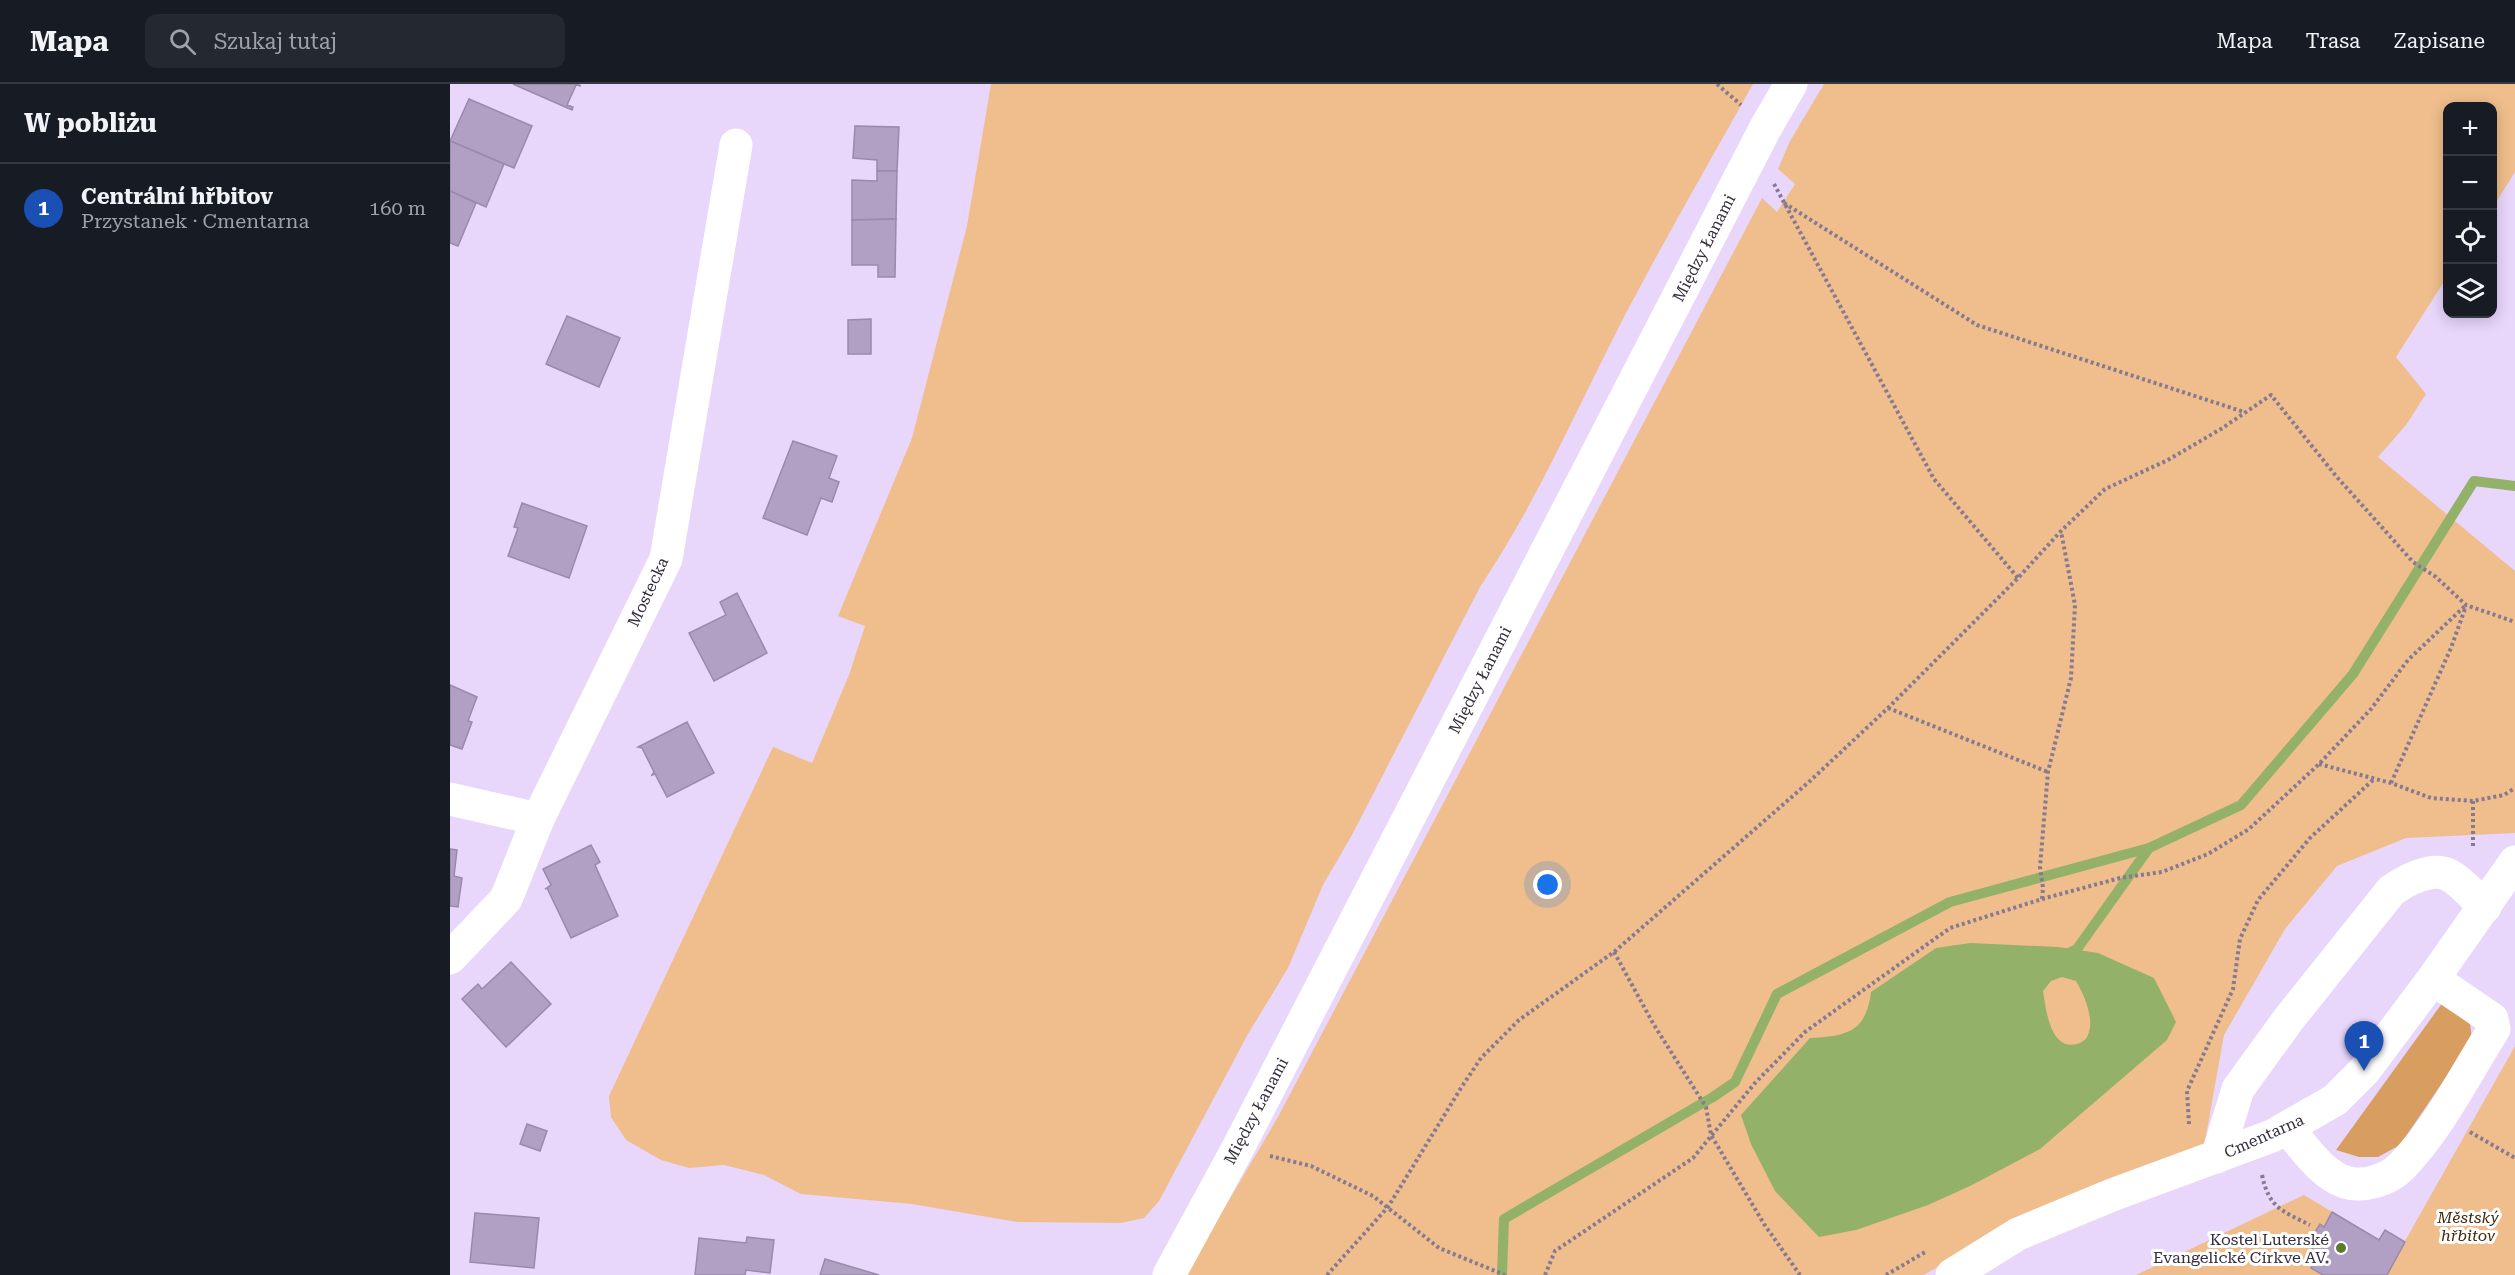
<!DOCTYPE html>
<html lang="pl">
<head>
<meta charset="utf-8">
<style>
  :root { --surface:#171b24; --page:#242831; --text:#f1f3f6; --muted:#9ea1a6; --line:#363941; --accent:#8c9099 }
  body { margin:0; font-family:"Roboto Serif",serif; background:var(--page); color:var(--text) }
  .controls { position:absolute; right:18px; top:18px; display:grid; overflow:hidden; border-radius:12px; box-shadow:0 3px 15px #0003 }
  .controls button { width:54px; height:54px; display:grid; place-items:center; padding:0; border:0; border-bottom:2px solid var(--line); background:var(--surface); color:var(--text); font:30px sans-serif }
  .you { position:absolute; left:1098px; top:801px; width:21px; height:21px; margin:-15px; border:4px solid #fff; border-radius:50%; background:#1a73e8; box-shadow:0 0 0 9px #1a73e833 }
  .badge { display:grid; place-items:center; width:39px; height:39px; border-radius:50%; background:var(--accent); color:#fff; font-size:20px; font-weight:700 }
  .pin { position:absolute; translate:-50% -50px; filter:drop-shadow(0 2px 3px #0008) }
  .pin::after { content:''; position:absolute; top:32px; width:21px; height:18px; background:inherit; clip-path:polygon(0 0,100% 0,50% 100%) }
  .list { margin:0; padding:0; list-style:none }
  h2 { display:flex; justify-content:space-between; align-items:center; height:78px; margin:0; padding:0 24px; font-size:26px }
  h2 small { font-size:20px; font-weight:400; color:var(--muted) }
  .list li { display:grid; grid-template-columns:39px 1fr auto; gap:18px; align-items:center; box-sizing:border-box; height:90px; padding:0 24px; border-top:2px solid var(--line) }
  .list b { display:block; font-size:22px; white-space:nowrap }
  .list p { margin:0; font-size:20px; white-space:nowrap; color:var(--muted) }
  .list em { font-size:20px; font-style:normal; color:var(--muted) }
  .icon { flex:none; width:33px; height:33px; fill:none; stroke:currentColor; stroke-width:2; stroke-linecap:round; stroke-linejoin:round }
  .map { position:relative; flex:none; width:2065px; height:1191px; overflow:hidden }
  header { display:flex; align-items:center; gap:36px; box-sizing:border-box; height:84px; padding:0 30px; background:var(--surface); border-bottom:2px solid var(--line) }
  header strong { font-size:28px }
  nav { display:flex; gap:33px; margin-inline-start:auto; font-size:21px }
  .search { width:420px; height:54px; background:var(--page); display:flex; align-items:center; gap:15px; box-sizing:border-box; padding:0 21px; border-radius:12px; color:var(--muted); font-size:22px }
  main { display:flex }
  aside { flex:1; background:var(--surface) }
  .map>svg:first-child { display:block }
</style>
</head>
<body>
<header>
<strong>Mapa</strong>
<div class="search"><svg class="icon" aria-label="search" viewBox="0 0 24 24"><circle cx="10" cy="10" r="6"/><path d="M15 15l6 6"/></svg>Szukaj tutaj</div>
<nav><a>Mapa</a><a>Trasa</a><a>Zapisane</a></nav>
</header>
<main>
<aside>
<h2>W pobliżu<small></small></h2>
<ul class="list">
<li><span class="badge" style="background:#1a4fb4">1</span><div><b>Centrální hřbitov</b><p>Przystanek · Cmentarna</p></div><em>160 m</em></li>
</ul>
</aside>
<div class="map">
<svg width="2065" height="1191" viewBox="0 0 2065 1191">
  <rect width="100%" height="100%" fill="#e8d6fb"/>
  <g fill="#efbe8c">
    <path d="M541 0H1303C1260 77 1216 153 1175 231 1128 322 1087 418 1030 503L902 751 873 801 838 884 798 950 709 1117 694 1134 671 1139 567 1138 462 1120 351 1110 314 1091 274 1081 239 1084 211 1076 176 1056 161 1033 159 1012 323 663 362 679 399 591 415 542 388 532 462 354 517 142Z"/>
    <polygon points="1374,0 2065,0 2065,88 2043,123 2042,22 1998,22 1997,193 1946,273 1976,310 1956,341 1928,373 2065,487 2065,749 1956,754 1887,782 1835,845 1774,951 1753,1068 1550,1145 1474,1191 735,1191 828,1033 1312,114 1327,128 1345,100 1328,85 1340,57"/>
    <polygon points="2065,962 2065,1191 1686,1191 1854,1111 1929,1156 1935,1146 1955,1157"/>
  </g>
  <polygon fill="#d89e60" points="1993,918 2020,939 2022,955 1950,1061 1928,1073 1909,1073 1886,1066"/>
  <path fill="#93b168" fill-rule="evenodd" d="M1520 859 1608 863 1648 869 1704 894 1726 938 1717 956 1590 1065 1520 1102 1478 1121 1406 1146 1369 1153 1325 1107 1301 1060 1291 1031 1360 954C1396 952 1416 949 1421 908L1486 864ZM1612 893 1626 897C1634 910 1645 936 1638 951 1636 956 1631 959 1627 960 1600 967 1596 925 1593 907L1601 897Z"/>
  <g fill="none" stroke-linecap="round" stroke-linejoin="round">
    <g stroke="#93b168" stroke-width="10">
      <polyline points="1615,871 1627,865 1699,764 1791,721 1903,590 2024,397 2065,402"/>
      <polyline points="1052,1191 1054,1135 1263,1013 1285,998 1327,910 1500,818 1699,764"/>
    </g>
  </g>
  <g fill="#b1a0c3" stroke="#9989ab" stroke-width="1.5">
    <polygon points="63,0 127,0 131,2 126,1 117,21 123,23 122,26"/>
    <polygon points="19,15 82,42 64,84 0,57"/>
    <polygon points="405,42 449,43 447,87 427,87 427,76 403,74"/>
    <polygon points="0,57 54,80 36,123 0,107"/>
    <polygon points="427,87 447,87 446,135 402,136 402,96 427,97"/>
    <polygon points="0,107 26,119 8,162 0,159"/>
    <polygon points="446,135 445,193 428,193 428,181 402,181 402,136"/>
    <polygon points="117,232 170,254 149,303 96,280"/>
    <polygon points="421,235 421,270 398,270 398,236"/>
    <polygon points="343,357 387,372 379,394 389,398 382,418 371,414 357,451 313,434"/>
    <polygon points="72,419 137,442 119,494 58,472 68,444 64,443"/>
    <polygon points="287,509 317,569 264,597 239,549 276,531 270,518"/>
    <polygon points="0,601 27,613 18,637 22,638 12,665 0,661"/>
    <polygon points="237,638 264,689 217,713 205,690 202,691 204,688 192,664 188,663"/>
    <polygon points="141,761 150,778 145,781 168,832 121,854 97,804 95,805 101,801 93,785"/>
    <polygon points="0,765 7,766 4,792 12,794 8,823 0,822"/>
    <polygon points="61,878 101,920 56,963 12,915 28,900 32,905"/>
    <polygon points="77,1040 97,1047 90,1067 70,1060"/>
    <polygon points="1882,1128 1929,1156 1935,1146 1955,1158 1937,1191 1873,1191 1861,1184 1867,1173 1860,1169 1867,1156 1862,1153 1870,1140 1874,1143"/>
    <polygon points="25,1129 89,1134 84,1184 20,1178"/>
    <polygon points="297,1153 324,1156 320,1189 296,1186 295,1191 245,1191 249,1154 296,1159"/>
    <polygon points="375,1175 429,1191 370,1191"/>
  </g>
  <g fill="none" stroke-linecap="round" stroke-linejoin="round">
    <g stroke="#867a93" stroke-width="4" stroke-dasharray="3 3" stroke-linecap="butt">
      <polyline points="1267,0 1291,21"/>
      <polyline points="1324,100 1484,395 1568,494"/>
      <polyline points="1334,119 1527,241 1794,328"/>
      <polyline points="1438,624 1598,688"/>
      <polyline points="1869,680 1941,699 1981,714 2023,717 2054,711 2065,704"/>
      <polyline points="1941,699 2001,564 2016,522"/>
      <polyline points="2023,717 2023,765"/>
      <polyline points="1592,815 1593,804 1590,783 1598,688 1621,594 1625,521 1611,447"/>
      <polyline points="1164,868 1204,941 1256,1023 1261,1051 1314,1140 1350,1191"/>
      <polyline points="1739,1040 1737,1007 1783,905 1790,855 1808,816 1860,754 1924,695"/>
      <polyline points="2020,1048 2065,1074"/>
      <polyline points="820,1072 861,1082 923,1112 989,1164 1055,1191"/>
      <path d="M1812 1091C1819 1124 1832 1127 1860 1141"/>
      <polyline points="877,1191 938,1123 1011,1004 1031,974 1069,936 1164,868 1360,697 1438,624 1568,494 1611,447 1655,405 1716,377 1771,345 1821,311 1886,392 1963,478 1986,493 2016,521 2065,538"/>
      <polyline points="1095,1191 1105,1167 1243,1074 1305,999 1355,948 1500,844 1592,815 1670,794 1712,788 1758,770 1799,745 1869,680 1921,625 1958,576 2016,521"/>
      <polyline points="1436,1191 1477,1167"/>
    </g>
    <g stroke="#fff" stroke-width="33">
      <polyline points="0,715 88,735"/>
      <polyline points="0,874 56,815 88,735 216,475 286,61"/>
      <path d="M1838 1045C1854 1063 1871 1090 1895 1098 1913 1104 1938 1096 1951 1083 1989 1044 2015 991 2044 945L2042 935 1983 895"/>
      <path d="M1767 1073 1788 1005 1838 936 1941 807C1955 797 1981 782 1999 791 2012 798 2024 813 2035 823"/>
      <polyline points="719,1191 788,1064 1316,43 1341,0"/>
      <polyline points="1502,1191 1568,1150 1662,1111 1822,1052 1885,1016 1914,987 1983,895 2065,778"/>
    </g>
  </g>
  <circle fill="#5e7a2e" stroke="#fff" stroke-width="2" cx="1891" cy="1164" r="6"/>
  <g text-anchor="middle" dominant-baseline="central" stroke-width="6" stroke-linejoin="round" paint-order="stroke">
    <g font-size="16" fill="#342d3b" stroke="#fff">
      <text transform="translate(1254 164) rotate(-63)">Między Łanami</text>
      <text transform="translate(198 508) rotate(-65)">Mostecka</text>
      <text transform="translate(1030 596) rotate(-63)">Między Łanami</text>
      <text transform="translate(806 1027) rotate(-62)">Między Łanami</text>
      <text transform="translate(1814 1052) rotate(-24)">Cmentarna</text>
    </g>
    <g font-size="16" font-style="italic" fill="#41290d" stroke="#fff">
      <text x="2018" y="1133">Městský<tspan x="2018" dy="18">hřbitov</tspan></text>
    </g>
    <g font-size="16" fill="#342d3b" stroke="#fff" text-anchor="end">
      <text x="1879" y="1155">Kostel Luterské<tspan x="1879" dy="18">Evangelické Církve AV.</tspan></text>
    </g>
  </g>
</svg>
<div class="controls">
<button>+</button>
<button>−</button>
<button><svg class="icon" aria-label="locate" viewBox="0 0 24 24"><circle cx="12" cy="12" r="6"/><path d="M12 2v4M12 18v4M2 12h4M18 12h4"/></svg></button>
<button><svg class="icon" aria-label="layers" viewBox="0 0 24 24"><path d="M12 4l9 5-9 5-9-5zM3 14l9 5 9-5"/></svg></button>
</div>
<div class="you"></div>
<div class="pin badge" style="left:1914px;top:987px;background:#1a4fb4">1</div>
</div>
</main>
</body>
</html>
